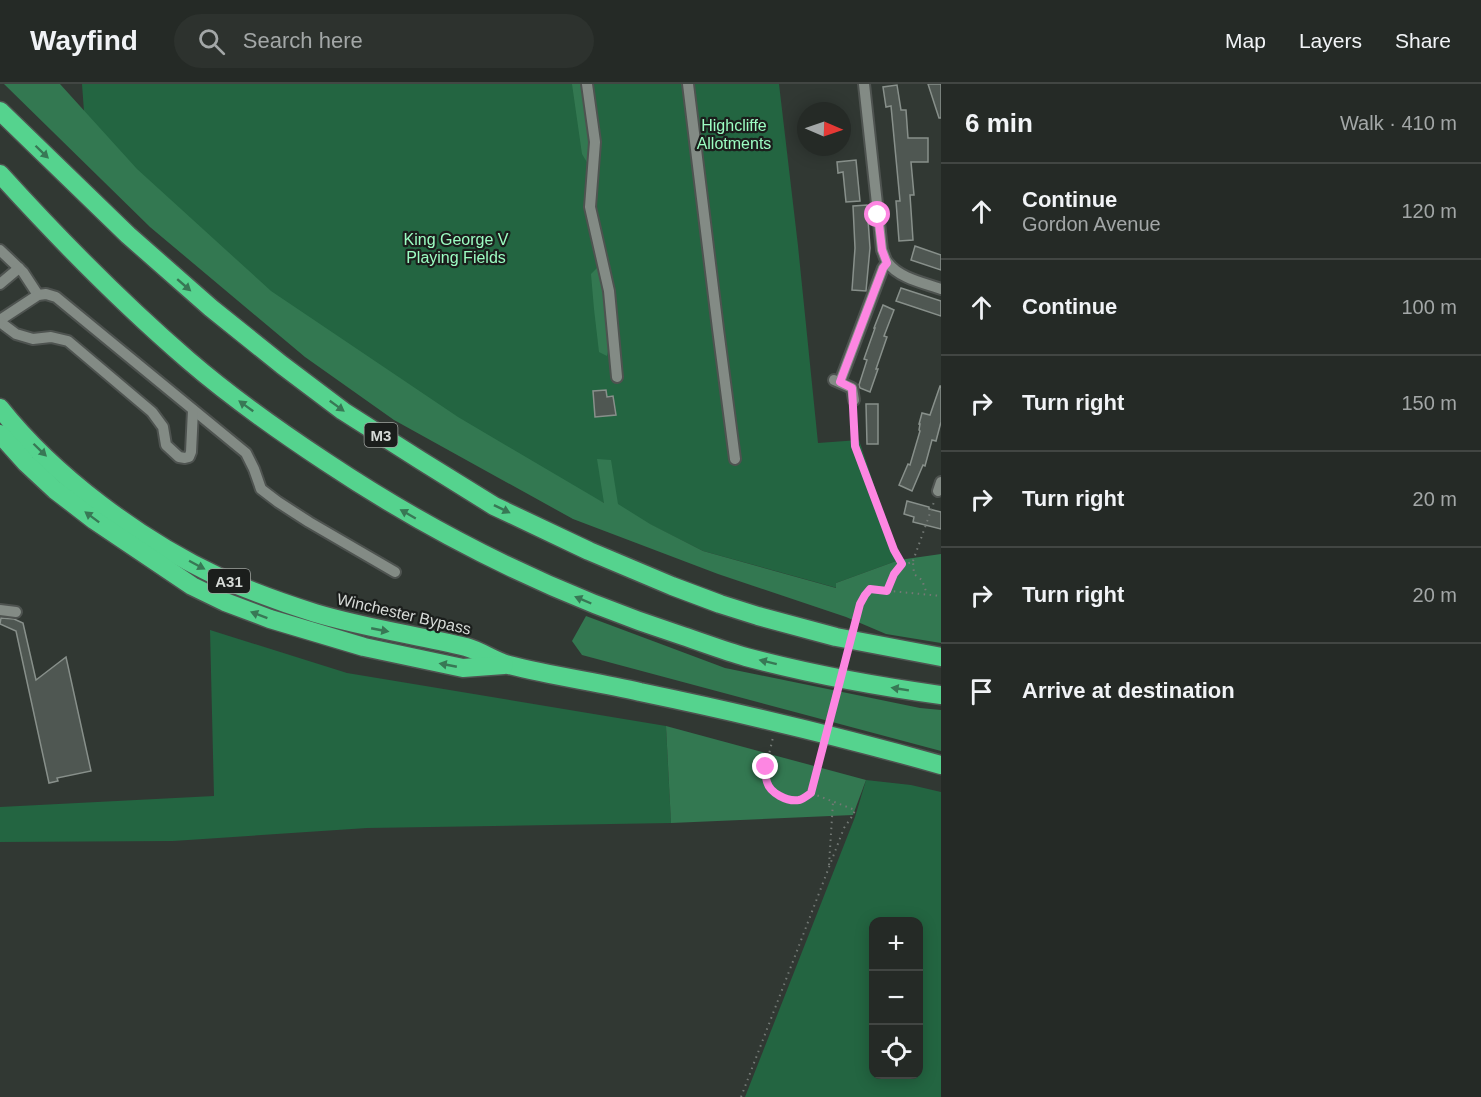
<!DOCTYPE html>
<html lang="en">
<head>
<meta charset="utf-8">
<style>
  :root { --surface:#252a26; --page:#2d322e; --text:#f1f3f6; --muted:#a3a7a7; --line:#424643 }
  body { margin:0; font-family:Helvetica,sans-serif; background:var(--page); color:var(--text) }
  .controls { position:absolute; right:18px; bottom:18px; display:grid; overflow:hidden; border-radius:12px; box-shadow:0 3px 15px #0003 }
  .controls button { width:54px; height:54px; display:grid; place-items:center; padding:0; border:0; border-bottom:2px solid var(--line); background:var(--surface); color:var(--text); font:30px sans-serif }
  .compass { position:absolute; left:797px; top:18px; width:54px; height:54px; border-radius:50%; background:var(--surface); box-shadow:0 3px 15px #0003; rotate:92deg }
  .stop { position:absolute; width:18px; height:18px; margin:-14px; border:4px solid #fd86e2; border-radius:50%; background:#fff }
  .stop.end { background:#fd86e2; border-color:#fff; box-shadow:0 2px 6px #0008 }
  .list { margin:0; padding:0; list-style:none }
  h2 { display:flex; justify-content:space-between; align-items:center; height:78px; margin:0; padding:0 24px; font-size:26px }
  h2 small { font-size:20px; font-weight:400; color:var(--muted) }
  .list li { display:grid; grid-template-columns:39px 1fr auto; gap:18px; align-items:center; box-sizing:border-box; height:96px; padding:0 24px; border-top:2px solid var(--line) }
  .list b { display:block; font-size:22px; white-space:nowrap }
  .list p { margin:0; font-size:20px; white-space:nowrap; color:var(--muted) }
  .list em { font-size:20px; font-style:normal; color:var(--muted) }
  .icon { flex:none; width:33px; height:33px; fill:none; stroke:currentColor; stroke-width:2; stroke-linecap:round; stroke-linejoin:round }
  .map { position:relative; flex:none; width:941px; height:1013px; overflow:hidden }
  header { display:flex; align-items:center; gap:36px; box-sizing:border-box; height:84px; padding:0 30px; background:var(--surface); border-bottom:2px solid var(--line) }
  header strong { font-size:28px }
  nav { display:flex; gap:33px; margin-inline-start:auto; font-size:21px }
  .search { width:420px; height:54px; background:var(--page); display:flex; align-items:center; gap:15px; box-sizing:border-box; padding:0 21px; border-radius:33px; color:var(--muted); font-size:22px }
  main { display:flex }
  aside { flex:1; background:var(--surface) }
  .map>svg:first-child { display:block }
</style>
</head>
<body>
<header>
<strong>Wayfind</strong>
<div class="search"><svg class="icon" aria-label="search" viewBox="0 0 24 24"><circle cx="10" cy="10" r="6"/><path d="M15 15l6 6"/></svg>Search here</div>
<nav><a>Map</a><a>Layers</a><a>Share</a></nav>
</header>
<main>
<div class="map">
<svg width="941" height="1013" viewBox="0 0 941 1013">
  <rect width="100%" height="100%" fill="#313833"/>
  <g fill="#236541" fill-rule="evenodd">
    <polygon points="82,0 779,0 798,162 818,359 859,356 899,476 836,499 837,504 703,467 651,441 390,319 87,69"/>
    <polygon points="210,546 347,589 666,642 671,739 367,744 173,757 0,758 0,723 214,712"/>
    <path d="M866 696 911 701 941 708V1013H745L855 733ZM874 838H918V990H874Z"/>
  </g>
  <g fill="#337851">
    <polygon points="4,0 60,0 137,85 271,207 458,333 604,419 597,375 611,376 618,420 650,440 703,467 836,504 836,499 899,476 941,470 941,559 886,550 846,533 718,490 573,435 394,336 305,273 150,143"/>
    <polygon points="572,0 583,0 589,63 588,80 582,70"/>
    <path d="M599 182C605 205 613 250 607 272L599 268 594 225 591 190Z"/>
    <polygon points="586,532 725,584 920,624 941,626 941,667 582,571 572,557"/>
    <polygon points="666,642 866,696 853,731 671,739"/>
  </g>
  <g fill="#4f5752" stroke="#88908b" stroke-width="1.5">
    <polygon points="928,0 941,0 941,34 939,34"/>
    <polygon points="897,1 901,26 906,26 908,54 928,54 928,78 911,78 914,111 910,111 913,156 899,157 896,117 900,117 891,22 886,23 883,3"/>
    <polygon points="856,76 860,117 846,118 843,88 838,89 837,78"/>
    <polygon points="867,121 870,164 866,207 852,206 855,164 853,122"/>
    <polygon points="915,162 941,171 941,186 911,176"/>
    <polygon points="901,204 941,217 941,232 896,217"/>
    <polygon points="883,221 894,226 884,252 887,253 876,285 878,285 870,308 860,304 859,301 867,276 864,275 875,244 874,244"/>
    <polygon points="940,302 941,302 941,338 936,357 932,356 925,382 923,381 912,407 899,401 908,380 910,381 920,347 919,346 920,340 919,340 922,329 930,331"/>
    <polygon points="606,306 607,313 613,312 616,331 595,333 593,307"/>
    <polygon points="866,320 878,320 878,360 867,360"/>
    <polygon points="907,417 929,423 929,425 941,428 941,445 913,438 914,433 904,430"/>
    <polygon points="1,534 14,535 23,539 36,596 66,573 91,687 57,694 58,697 49,699 16,547 0,540"/>
  </g>
  <g fill="none" stroke-linecap="round" stroke-linejoin="round">
    <defs>
      <g id="minor">
        <polyline points="587,0 595,58 590,123 609,207 617,293"/>
        <polyline points="688,0 718,245 735,375"/>
        <path d="M864 0 882 166C884 170 885 176 888 179 899 194 924 199 941 205"/>
        <polyline points="0,166 23,188 38,211"/>
        <polyline points="0,200 19,184"/>
        <polyline points="0,236 38,211 46,210 56,213 246,369 254,385 261,405 278,418 309,438 395,488"/>
        <polyline points="0,238 16,250 33,255 51,253 68,257 152,328 163,343 166,361 179,373 185,374 189,373 191,368 193,326"/>
        <polyline points="834,296 852,304 854,316"/>
        <polyline points="840,298 883,184 887,179"/>
        <polyline points="938,407 941,398"/>
        <polyline points="0,526 16,528"/>
      </g>
      <g id="highway">
        <polyline points="0,27 128,151 211,224 282,281 343,327 420,376 494,422 589,467 672,502 720,520 758,532 836,553 941,573"/>
        <path d="M0 90C59 155 122 219 188 276 232 314 279 347 326 378 437 452 556 511 683 552 704 559 725 567 746 573 810 590 875 602 941 611"/>
        <path d="M0 324C54 392 140 456 219 493 250 507 283 519 315 529 365 544 416 551 466 563 481 567 494 577 509 581 552 592 597 598 640 608 741 629 842 653 941 681"/>
        <polyline points="0,350 26,379 55,406 94,436 192,502 225,518 270,535 364,563 463,584 504,581"/>
      </g>
    </defs>
    <use href="#minor" stroke="#4e5350" stroke-width="14"/>
    <use href="#highway" stroke="#4e5350" stroke-width="21"/>
    <g stroke="#737975" stroke-width="2" stroke-dasharray="1.5 4.5" stroke-linecap="butt">
      <polyline points="854,325 855,362 894,466 902,480"/>
      <polyline points="913,477 934,418"/>
      <path d="M887 506C894 490 895 482 913 478L914 490 922 496 927 510"/>
      <polyline points="860,520 865,511 870,505 941,512"/>
      <polyline points="829,781 833,718"/>
      <path d="M741 1013 844 744 853 731 855 726 811 709C800 715 793 718 781 712 757 701 769 674 773 653"/>
    </g>
    <use href="#minor" stroke="#838b85" stroke-width="10"/>
    <use href="#highway" stroke="#55d38e" stroke-width="18"/>
    <polyline stroke="#737975" stroke-width="2" stroke-dasharray="1.5 4.5" stroke-linecap="butt" points="811,709 860,520"/>
  </g>
  <defs><path id="oneway-solid" d="M-6-.8H1V-3.2L6.5 0L1 3.2V.8H-6Z" transform="scale(1.5)"/></defs>
  <g fill="#387855">
    <use href="#oneway-solid" transform="translate(42 68) rotate(44)"/>
    <use href="#oneway-solid" transform="translate(184 201) rotate(41)"/>
    <use href="#oneway-solid" transform="translate(246 322) rotate(-144)"/>
    <use href="#oneway-solid" transform="translate(337 322) rotate(36)"/>
    <use href="#oneway-solid" transform="translate(40 366) rotate(44)"/>
    <use href="#oneway-solid" transform="translate(502 425) rotate(26)"/>
    <use href="#oneway-solid" transform="translate(408 430) rotate(-150)"/>
    <use href="#oneway-solid" transform="translate(92 433) rotate(-143)"/>
    <use href="#oneway-solid" transform="translate(197 481) rotate(28)"/>
    <use href="#oneway-solid" transform="translate(583 516) rotate(-157)"/>
    <use href="#oneway-solid" transform="translate(259 531) rotate(-159)"/>
    <use href="#oneway-solid" transform="translate(380 546) rotate(11)"/>
    <use href="#oneway-solid" transform="translate(768 578) rotate(-166)"/>
    <use href="#oneway-solid" transform="translate(448 581) rotate(-169)"/>
    <use href="#oneway-solid" transform="translate(900 605) rotate(-171)"/>
  </g>
  <g fill="none" stroke-linecap="round" stroke-linejoin="round">
    <path stroke="#fd86e2" stroke-width="8" d="M766 683C766 687 765 693 767 698 770 709 787 718 799 716 803 715 808 711 811 709L860 520 865 511 870 505 887 507 894 490 902 480 894 466 855 362 852 304 840 298 883 184 887 179 882 166 878 131"/>
  </g>
  <g text-anchor="middle" dominant-baseline="central" stroke-width="4.5" stroke-linejoin="round" paint-order="stroke">
    <g fill="#1b1e1c" stroke="#9ea29f" stroke-width="1.5">
      <rect x="364.5" y="339" width="33" height="24" rx="4.5"/>
      <rect x="208" y="485" width="42" height="24" rx="4.5"/>
    </g>
    <g font-size="15" font-weight="bold" fill="#d6dad7">
      <text x="381" y="351">M3</text>
      <text x="229" y="497">A31</text>
    </g>
    <g font-size="16" fill="#9cfdc2" stroke="#1b1e1c">
      <text x="734" y="41">Highcliffe<tspan x="734" dy="18">Allotments</tspan></text>
      <text x="456" y="155">King George V<tspan x="456" dy="18">Playing Fields</tspan></text>
    </g>
    <g font-size="16" fill="#d6dad7" stroke="#1b1e1c">
      <text transform="translate(404 530) rotate(13)">Winchester Bypass</text>
    </g>
  </g>
</svg>
<div class="controls">
<button>+</button>
<button>−</button>
<button><svg class="icon" aria-label="locate" viewBox="0 0 24 24"><circle cx="12" cy="12" r="6"/><path d="M12 2v4M12 18v4M2 12h4M18 12h4"/></svg></button>
</div>
<svg class="compass" viewBox="-18 -18 36 36"><path d="M0-13l5 13h-10z" fill="#e53935"/><path d="M0 13l5-13h-10z" fill="#a3a7a7"/></svg>
<div class="stop" style="left:878px;top:131px"></div>
<div class="stop end" style="left:766px;top:683px"></div>
</div>
<aside>
<h2>6 min<small>Walk · 410 m</small></h2>
<ul class="list">
<li><svg class="icon" aria-label="ahead" viewBox="0 0 24 24"><path d="M12 20V5M6 11l6-6 6 6"/></svg><div><b>Continue</b><p>Gordon Avenue</p></div><em>120 m</em></li>
<li><svg class="icon" aria-label="ahead" viewBox="0 0 24 24"><path d="M12 20V5M6 11l6-6 6 6"/></svg><div><b>Continue</b></div><em>100 m</em></li>
<li><svg class="icon" aria-label="right" viewBox="0 0 24 24"><path d="M7 20v-9h11M14 6l5 5-5 5"/></svg><div><b>Turn right</b></div><em>150 m</em></li>
<li><svg class="icon" aria-label="right" viewBox="0 0 24 24"><path d="M7 20v-9h11M14 6l5 5-5 5"/></svg><div><b>Turn right</b></div><em>20 m</em></li>
<li><svg class="icon" aria-label="right" viewBox="0 0 24 24"><path d="M7 20v-9h11M14 6l5 5-5 5"/></svg><div><b>Turn right</b></div><em>20 m</em></li>
<li><svg class="icon" aria-label="arrive" viewBox="0 0 24 24"><path d="M6 21V4h12l-3 4 3 4H6"/></svg><div><b>Arrive at destination</b></div></li>
</ul>
</aside>
</main>
</body>
</html>
